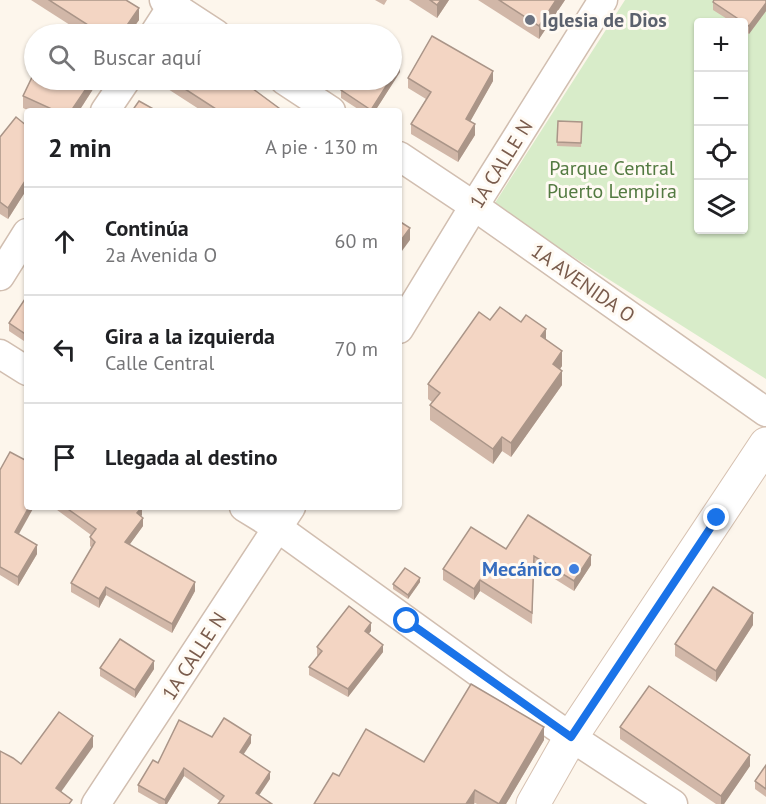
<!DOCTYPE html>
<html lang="es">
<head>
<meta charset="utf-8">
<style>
  :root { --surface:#fff; --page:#f2f2f2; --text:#202124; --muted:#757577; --line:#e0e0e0 }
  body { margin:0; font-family:"PT Sans",sans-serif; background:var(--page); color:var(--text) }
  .controls { position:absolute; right:18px; top:18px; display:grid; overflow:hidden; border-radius:6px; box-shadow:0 2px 4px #0004 }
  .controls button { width:54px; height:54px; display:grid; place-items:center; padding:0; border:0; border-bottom:2px solid var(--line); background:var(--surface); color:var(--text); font:30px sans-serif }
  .stop { position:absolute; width:18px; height:18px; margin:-14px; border:4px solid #1a73e8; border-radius:50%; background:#fff }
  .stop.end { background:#1a73e8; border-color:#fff; box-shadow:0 2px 6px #0008 }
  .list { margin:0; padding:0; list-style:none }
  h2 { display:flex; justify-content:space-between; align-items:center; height:78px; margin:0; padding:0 24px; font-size:26px }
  h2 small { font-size:20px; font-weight:400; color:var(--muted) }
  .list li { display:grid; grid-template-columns:39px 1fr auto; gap:18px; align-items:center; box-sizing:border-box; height:108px; padding:0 24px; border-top:2px solid var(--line) }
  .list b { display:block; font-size:22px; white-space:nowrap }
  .list p { margin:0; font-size:20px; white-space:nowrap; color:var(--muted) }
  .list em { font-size:20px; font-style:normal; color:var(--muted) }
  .icon { flex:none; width:33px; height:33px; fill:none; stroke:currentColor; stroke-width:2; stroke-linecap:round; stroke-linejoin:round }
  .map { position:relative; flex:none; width:766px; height:804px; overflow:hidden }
  .search { position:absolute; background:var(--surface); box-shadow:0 2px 4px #0004; left:24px; top:24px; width:378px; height:66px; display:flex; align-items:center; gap:15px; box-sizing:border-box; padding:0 21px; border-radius:33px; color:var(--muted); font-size:22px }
  .panel { position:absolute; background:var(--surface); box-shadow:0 2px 4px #0004; left:24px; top:108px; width:378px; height:402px; border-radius:6px }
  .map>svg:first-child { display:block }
</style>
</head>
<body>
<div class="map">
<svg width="766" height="804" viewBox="0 0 766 804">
  <rect width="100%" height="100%" fill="#fdf6ec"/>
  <path fill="#d8ecc9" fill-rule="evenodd" d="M625 0H766V379L493 206ZM698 22H744V230H698Z"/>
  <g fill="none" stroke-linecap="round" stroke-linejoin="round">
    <defs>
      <g id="street">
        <polyline points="164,0 216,34"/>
        <polyline points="154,34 176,0"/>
        <polyline points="284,80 331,111"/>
        <polyline points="105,111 126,80"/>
        <polyline points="399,156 474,206 766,412"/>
        <polyline points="0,276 27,233"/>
        <polyline points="399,329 474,206 603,0"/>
        <polyline points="0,354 27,371"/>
        <polyline points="244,507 278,528 500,688 571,737 673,804"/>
        <polyline points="96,804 291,507"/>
      </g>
      <polyline id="secondary" points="533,804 571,737 766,444"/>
    </defs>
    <use href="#street" stroke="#d1beb0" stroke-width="31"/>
    <use href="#secondary" stroke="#d6c0b0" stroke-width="35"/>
    <use href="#street" stroke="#fff" stroke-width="28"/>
    <use href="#secondary" stroke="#fff" stroke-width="33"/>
  </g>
  <g fill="#d1b7a8">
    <polygon points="31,0 126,0 139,20 129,34 84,34"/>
    <polygon points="375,0 387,0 384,5"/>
    <polygon points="409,0 449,0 437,18"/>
    <polygon points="478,0 565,0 539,39"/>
    <polygon points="766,0 766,11 749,34 744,30 744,22 732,22 713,10 713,2"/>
    <polygon points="400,72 375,111 361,111 341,98 341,90"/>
    <polygon points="408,78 493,81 470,121 475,135 458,162 411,134 411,124 426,99 408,88"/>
    <polygon points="95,80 95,86 79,111 30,111 23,108 23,96"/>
    <polygon points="154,80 241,80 283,111 288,111 202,111"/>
    <polygon points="558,121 582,122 581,147 557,146"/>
    <polygon points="27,126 27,189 8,219 0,214 0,137"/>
    <polygon points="27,296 27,343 9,331 9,323"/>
    <polygon points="546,340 562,366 560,369 562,385 511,457 502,451 493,464 430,420 430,405 432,402 428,399 428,384"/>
    <polygon points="0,470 18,534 37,554 18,586 0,575"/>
    <polygon points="53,507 142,507 142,515 141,516 143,526 129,545 195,591 172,633 106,595 99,608 71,592 71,583 92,548 90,546 90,537 91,535"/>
    <polygon points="506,549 591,565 574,591 534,566 532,624 480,591 474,600 443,580 443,569"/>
    <polygon points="420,582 408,599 393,589 393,584"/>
    <polygon points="753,625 716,682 675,656 675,644"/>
    <polygon points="371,631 368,634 383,652 348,697 309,675 309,667 318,656 317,655 317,647"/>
    <polygon points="100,668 154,669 135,698 100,676"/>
    <polygon points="620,727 750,766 724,804 716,804 620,739"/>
    <polygon points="212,737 251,743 243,754 270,779 220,801 184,776 167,804 159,804 138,792 138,785 158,763"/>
    <polygon points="544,740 506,804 477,804 475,803 474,804 314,804 339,776 424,762"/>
    <polygon points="766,765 766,797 755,789 755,781"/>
  </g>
  <g fill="#aa9588">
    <polygon points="441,0 449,0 437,18 437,5"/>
    <polygon points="556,0 565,0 539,39 539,26"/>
    <polygon points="766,3 766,11 749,34 749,26"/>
    <polygon points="139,8 139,20 129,34 121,34"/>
    <polygon points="400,64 400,72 375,111 371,111 390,80 392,80 392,78"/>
    <polygon points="493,71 493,81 466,129 466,119"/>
    <polygon points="92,80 95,80 95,86 79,111 71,111"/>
    <polygon points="475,124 475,135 458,162 458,152"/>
    <polygon points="27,178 27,189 8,219 8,208"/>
    <polygon points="410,228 410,240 399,255 399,243"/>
    <polygon points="546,329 546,344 541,336"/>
    <polygon points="562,351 562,366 553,379 553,364"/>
    <polygon points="562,371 562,385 511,457 511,443"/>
    <polygon points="502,437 502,451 493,464 493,449"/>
    <polygon points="29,507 34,507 15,541 15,532"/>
    <polygon points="142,507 142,515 137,521 137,513"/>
    <polygon points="143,518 143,526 125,551 125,542"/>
    <polygon points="37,545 37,554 18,586 18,577"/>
    <polygon points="591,555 591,565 574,591 574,581"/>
    <polygon points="420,578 420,582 408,599 408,595"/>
    <polygon points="480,580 480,591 474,600 474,589"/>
    <polygon points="195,582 195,591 172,633 172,624"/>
    <polygon points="106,587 106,595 99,608 99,599"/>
    <polygon points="753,613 753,625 716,682 716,671"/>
    <polygon points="371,623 371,631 365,638 365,631"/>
    <polygon points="383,645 383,652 348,697 348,689"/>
    <polygon points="154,661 154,669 135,698 135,690"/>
    <polygon points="544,727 544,740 506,804 499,804"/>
    <polygon points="251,735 251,743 240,760 240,752"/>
    <polygon points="93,736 93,747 56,799 56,788"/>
    <polygon points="750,755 750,766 724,804 721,804 721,796"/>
    <polygon points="184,768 184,776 167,804 165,804 165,800"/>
    <polygon points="270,772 270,779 256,800 256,793"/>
    <polygon points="475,790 474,804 466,804"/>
  </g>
  <g fill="#f3d5c3" stroke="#aa9588" stroke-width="1.5">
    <polygon points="49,0 126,0 139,8 121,34 102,34"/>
    <polygon points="430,0 441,0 437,5"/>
    <polygon points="499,0 556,0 539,26"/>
    <polygon points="714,0 766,0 766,3 749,26 713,2"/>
    <polygon points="178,30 183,34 174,34"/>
    <polygon points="432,36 493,71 466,119 475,124 458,152 411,124 431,92 408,78"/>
    <polygon points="392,58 400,64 392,78"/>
    <polygon points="34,73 34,80 92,80 71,111 56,111 23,96"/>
    <polygon points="171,80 241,80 283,111 285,109 288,111 219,111"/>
    <polygon points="348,80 390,80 371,110 341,90"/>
    <polygon points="139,101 157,111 132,111"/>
    <polygon points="16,117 27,126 27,178 8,208 0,202 0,137"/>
    <polygon points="558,121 582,122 581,143 557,142"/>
    <polygon points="399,221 410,228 399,243"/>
    <polygon points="27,296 27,335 9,323"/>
    <polygon points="500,307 521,322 526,315 546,329 541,336 562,351 553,364 562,371 511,443 502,437 493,449 430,405 440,393 428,384 479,312 490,320"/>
    <polygon points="10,452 27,461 27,507 29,507 15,532 37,545 18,577 0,567 0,470"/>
    <polygon points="65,507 142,507 137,513 143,518 125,542 195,582 172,624 106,587 99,599 71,583 95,542 90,537 96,529"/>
    <polygon points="528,515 591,555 574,581 534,556 532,613 480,580 474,589 443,569 471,527 506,549"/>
    <polygon points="405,568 420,578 408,595 393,584"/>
    <polygon points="713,587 753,613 716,671 675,644"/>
    <polygon points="349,606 371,623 365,631 383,645 348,689 309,667 322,651 317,647"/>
    <polygon points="120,639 154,661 135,690 100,668"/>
    <polygon points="471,684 544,727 499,804 475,790 466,804 314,804 333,773 339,776 366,729 424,762"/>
    <polygon points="649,686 750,755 721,796 620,727"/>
    <polygon points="59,712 93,736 56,788 72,800 69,804 0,804 0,751 13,758 21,764"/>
    <polygon points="224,718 251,735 240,752 270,772 256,793 272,804 218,804 224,796 184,768 165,800 138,785 153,760 158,763 179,720 212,737"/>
    <polygon points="766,765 766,789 755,781"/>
  </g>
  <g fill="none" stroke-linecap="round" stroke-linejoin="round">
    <polyline stroke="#1a73e8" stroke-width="8" points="407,621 571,737 717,518"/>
  </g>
  <circle fill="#6b7280" stroke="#fffaf3" stroke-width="2" cx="530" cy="20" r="6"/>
  <circle fill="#3f7fe0" stroke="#fffaf3" stroke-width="2" cx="574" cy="569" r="6"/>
  <g text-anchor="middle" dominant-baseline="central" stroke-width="6" stroke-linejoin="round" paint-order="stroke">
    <g font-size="20" font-weight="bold" fill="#5b616d" stroke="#fffaf3" text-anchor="start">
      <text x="542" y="20">Iglesia de Dios</text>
    </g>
    <g font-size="20" fill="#7a5c4d" stroke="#fffaf3">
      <text transform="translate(501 164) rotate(-58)">1A CALLE N</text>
      <text transform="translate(583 283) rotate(35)">1A AVENIDA O</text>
      <text transform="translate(194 656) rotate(-57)">1A CALLE N</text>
    </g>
    <g font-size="20" fill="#537a41" stroke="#fffaf3">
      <text x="612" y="168">Parque Central<tspan x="612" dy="23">Puerto Lempira</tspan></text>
    </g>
    <g font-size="20" font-weight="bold" fill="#366cbe" stroke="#fffaf3" text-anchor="end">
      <text x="562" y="569">Mecánico</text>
    </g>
  </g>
</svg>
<div class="controls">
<button>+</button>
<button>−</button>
<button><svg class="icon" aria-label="locate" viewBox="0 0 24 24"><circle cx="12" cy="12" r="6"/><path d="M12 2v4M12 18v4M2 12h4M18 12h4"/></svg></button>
<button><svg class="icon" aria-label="layers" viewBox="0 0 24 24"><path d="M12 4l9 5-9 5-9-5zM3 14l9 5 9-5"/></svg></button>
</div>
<div class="stop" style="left:407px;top:621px"></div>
<div class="stop end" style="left:717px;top:518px"></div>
<div class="search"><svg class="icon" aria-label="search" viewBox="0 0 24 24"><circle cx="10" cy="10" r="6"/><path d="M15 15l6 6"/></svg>Buscar aquí</div>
<section class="panel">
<h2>2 min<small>A pie · 130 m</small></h2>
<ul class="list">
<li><svg class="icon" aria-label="ahead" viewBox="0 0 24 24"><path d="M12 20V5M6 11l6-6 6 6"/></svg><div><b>Continúa</b><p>2a Avenida O</p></div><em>60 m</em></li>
<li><svg class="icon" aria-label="left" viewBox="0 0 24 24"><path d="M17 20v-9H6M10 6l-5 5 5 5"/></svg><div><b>Gira a la izquierda</b><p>Calle Central</p></div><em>70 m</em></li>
<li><svg class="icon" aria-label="arrive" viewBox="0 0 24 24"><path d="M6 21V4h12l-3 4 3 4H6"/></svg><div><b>Llegada al destino</b></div></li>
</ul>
</section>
</div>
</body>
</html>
